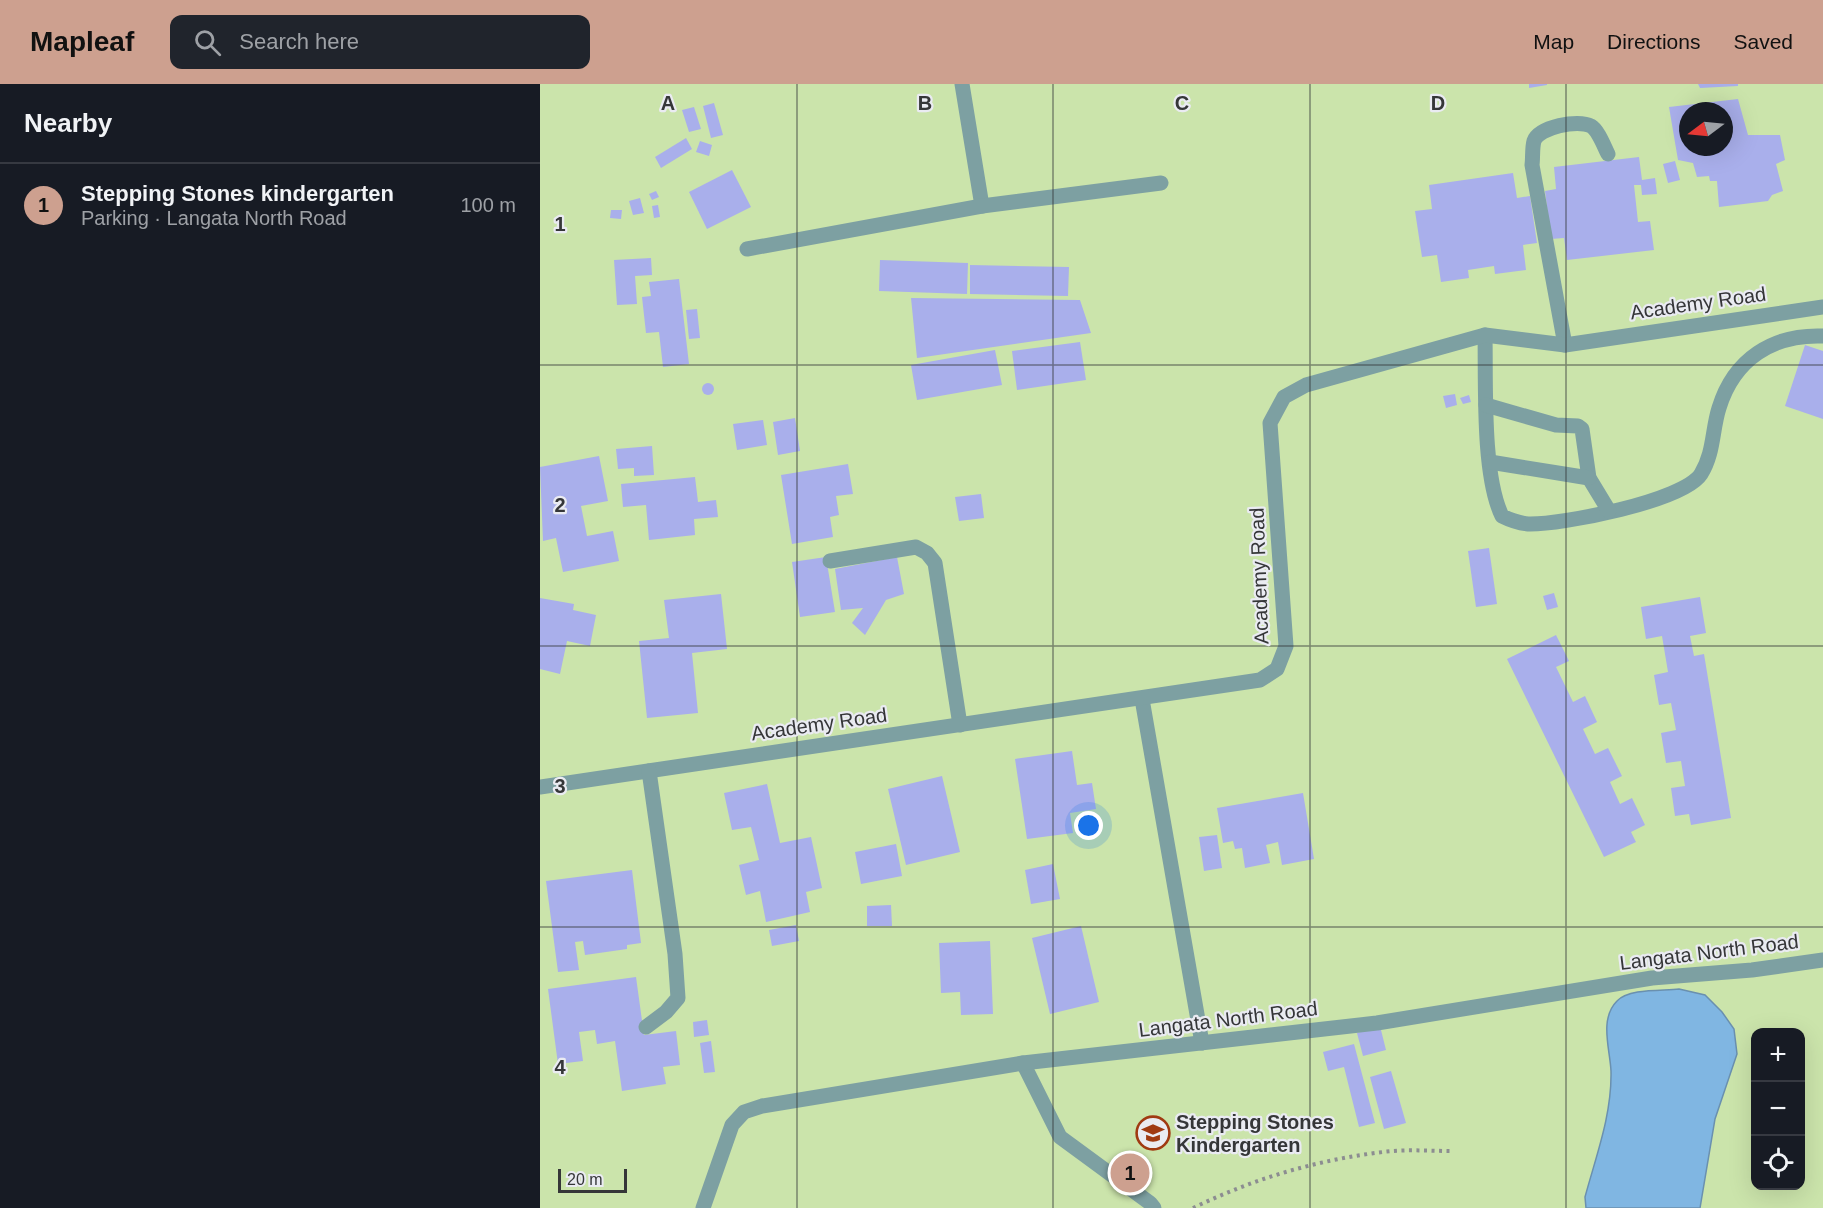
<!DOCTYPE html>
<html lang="en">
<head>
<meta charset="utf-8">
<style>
  :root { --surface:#171b24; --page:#20242c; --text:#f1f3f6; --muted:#9ea1a6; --line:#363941; --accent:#cda08f }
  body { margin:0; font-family:Helvetica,sans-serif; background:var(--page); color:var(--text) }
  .controls { position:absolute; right:18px; bottom:18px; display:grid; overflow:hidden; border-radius:12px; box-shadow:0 6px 24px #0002 }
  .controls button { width:54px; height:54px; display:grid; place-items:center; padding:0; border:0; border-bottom:2px solid var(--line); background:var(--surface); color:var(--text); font:30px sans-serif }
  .compass { position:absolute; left:1139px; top:18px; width:54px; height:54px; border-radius:50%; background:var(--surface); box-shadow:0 6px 24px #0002; rotate:254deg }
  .scale { position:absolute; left:18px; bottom:15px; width:69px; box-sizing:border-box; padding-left:6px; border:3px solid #353638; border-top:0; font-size:16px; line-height:21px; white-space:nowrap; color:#353638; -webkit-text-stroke:4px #eaebf2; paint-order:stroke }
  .you { position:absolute; left:549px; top:742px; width:21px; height:21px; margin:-15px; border:4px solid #fff; border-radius:50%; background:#1a73e8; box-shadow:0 0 0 9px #1a73e833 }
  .badge { display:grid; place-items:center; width:39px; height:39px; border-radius:50%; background:var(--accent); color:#111; font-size:20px; font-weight:700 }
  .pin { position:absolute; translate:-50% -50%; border:3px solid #fff; box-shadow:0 2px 6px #0006 }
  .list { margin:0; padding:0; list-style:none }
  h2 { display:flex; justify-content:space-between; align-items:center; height:78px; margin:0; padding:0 24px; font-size:26px }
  h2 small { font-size:20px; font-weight:400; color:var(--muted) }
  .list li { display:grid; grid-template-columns:39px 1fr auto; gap:18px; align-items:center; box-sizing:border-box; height:84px; padding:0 24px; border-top:2px solid var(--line) }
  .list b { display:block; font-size:22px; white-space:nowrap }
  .list p { margin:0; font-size:20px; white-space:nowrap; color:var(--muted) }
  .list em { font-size:20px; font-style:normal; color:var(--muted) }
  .icon { flex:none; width:33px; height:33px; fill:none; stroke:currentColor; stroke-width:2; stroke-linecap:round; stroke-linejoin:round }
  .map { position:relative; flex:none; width:1283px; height:1124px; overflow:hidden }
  header { display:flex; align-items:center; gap:36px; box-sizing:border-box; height:84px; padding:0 30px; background:var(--accent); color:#111 }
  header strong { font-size:28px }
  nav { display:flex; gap:33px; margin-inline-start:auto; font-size:21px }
  .search { width:420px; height:54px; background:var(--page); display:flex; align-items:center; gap:15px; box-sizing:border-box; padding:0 21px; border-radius:12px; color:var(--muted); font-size:22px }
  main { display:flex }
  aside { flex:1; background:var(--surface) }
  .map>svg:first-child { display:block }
</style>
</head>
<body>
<header>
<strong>Mapleaf</strong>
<div class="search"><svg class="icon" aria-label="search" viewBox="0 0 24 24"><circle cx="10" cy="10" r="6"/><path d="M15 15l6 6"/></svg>Search here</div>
<nav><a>Map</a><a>Directions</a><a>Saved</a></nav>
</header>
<main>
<aside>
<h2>Nearby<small></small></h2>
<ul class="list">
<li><span class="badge">1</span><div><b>Stepping Stones kindergarten</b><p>Parking · Langata North Road</p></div><em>100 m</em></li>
</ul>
</aside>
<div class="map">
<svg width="1283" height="1124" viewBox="0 0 1283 1124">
  <rect width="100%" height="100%" fill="#eaebf2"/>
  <path fill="#cbe4ab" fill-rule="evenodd" d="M0 0H1283V1124H0ZM1148 27H1184V63H1148ZM1216 948H1260V1102H1216Z"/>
  <path fill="#80b6e2" stroke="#6a90af" stroke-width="1.5" d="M1139 905 1165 911 1182 928 1194 945 1197 970 1175 1035 1160 1124H1046L1045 1113C1056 1072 1072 1031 1071 987 1070 965 1059 935 1077 917 1089 904 1123 907 1139 905Z"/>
  <g fill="#a9afeb" fill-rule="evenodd">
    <polygon points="989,0 1007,0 1007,1 989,4"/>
    <polygon points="1158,0 1198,0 1198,2 1160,4"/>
    <path d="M1198 15 1208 51H1240L1245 76 1236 80 1243 107 1232 111 1228 117 1179 123 1177 97H1170L1169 92 1157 93 1153 79 1138 76 1129 23ZM1148 27H1184V63H1148Z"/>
    <polygon points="174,19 183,51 171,54 163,22"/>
    <polygon points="154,23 161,45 149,48 142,26"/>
    <polygon points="146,54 152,65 121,84 115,73"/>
    <polygon points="160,57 172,61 169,72 156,68"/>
    <polygon points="1099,73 1102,96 1115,94 1117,110 1102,111 1101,101 1094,101 1098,138 1110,137 1114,166 1027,176 1024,154 1011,155 1005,107 1016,105 1014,83"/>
    <polygon points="1135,77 1140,96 1128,99 1123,80"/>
    <polygon points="192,86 211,123 167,145 149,108"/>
    <polygon points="973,89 977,114 990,112 997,159 983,161 986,186 955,190 954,182 928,186 929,194 901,198 897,171 882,173 875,127 892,125 889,101"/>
    <polygon points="116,107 119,113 112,116 109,110"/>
    <polygon points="100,114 104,129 93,131 89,117"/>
    <polygon points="118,121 120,133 114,134 112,122"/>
    <polygon points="71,126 82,126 81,135 70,134"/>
    <polygon points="111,174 112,191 95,192 97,220 77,221 74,176"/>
    <polygon points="340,176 428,179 427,210 339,207"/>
    <polygon points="430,181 529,183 528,212 430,210"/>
    <polygon points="139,195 149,280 123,283 119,248 106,249 102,213 111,212 109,198"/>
    <polygon points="371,214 540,216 551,249 377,274"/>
    <polygon points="157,225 160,254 149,255 146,226"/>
    <polygon points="540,258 546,296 477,306 472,267"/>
    <polygon points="1265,261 1283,267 1283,335 1245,322"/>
    <polygon points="455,266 462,301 377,316 371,281"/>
    <circle cx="168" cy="305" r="6"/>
    <polygon points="915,310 917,321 906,324 903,312"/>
    <polygon points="929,311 931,318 923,320 920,314"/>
    <polygon points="255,334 260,367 238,371 233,338"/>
    <polygon points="223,336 227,361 197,366 193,340"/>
    <polygon points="112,362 114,391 94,392 94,384 78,385 76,365"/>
    <polygon points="59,372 68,417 41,422 47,452 73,447 79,477 23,488 16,454 3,457 0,383"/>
    <polygon points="308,380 313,410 296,412 299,431 290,433 293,453 252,460 241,391"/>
    <polygon points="155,393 158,418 176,416 178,433 154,435 155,451 109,456 106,421 83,423 81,400"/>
    <polygon points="441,410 444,434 419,437 415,413"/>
    <polygon points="949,464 957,520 936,523 928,467"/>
    <polygon points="286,473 295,528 260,533 252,478"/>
    <polygon points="357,473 364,510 346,516 325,551 312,539 323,524 301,526 295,485"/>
    <polygon points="1014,509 1018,523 1007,526 1003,512"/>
    <polygon points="181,510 187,565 152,569 158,629 107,634 99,557 129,554 124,516"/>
    <polygon points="1160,513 1166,549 1150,552 1154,572 1164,570 1191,734 1151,741 1149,730 1135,732 1131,704 1145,702 1141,677 1126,679 1121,649 1136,646 1131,619 1119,621 1114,591 1128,588 1122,552 1106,555 1101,523"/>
    <polygon points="0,514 34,520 33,526 56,531 50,562 27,557 20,590 0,585"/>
    <polygon points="1016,551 1029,577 1016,583 1033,618 1045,612 1057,638 1043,645 1055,670 1068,664 1082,692 1070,698 1080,720 1092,714 1105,741 1091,748 1096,758 1064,773 967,575"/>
    <polygon points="532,667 537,701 552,699 556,725 530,729 533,749 487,755 475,675"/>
    <polygon points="402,692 420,768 366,781 348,705"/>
    <polygon points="227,700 240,759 271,753 282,804 266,808 270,828 226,838 220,807 206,811 199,781 219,776 211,743 192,746 184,709"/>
    <polygon points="763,709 774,775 742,781 738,758 726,761 730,779 705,784 702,764 695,765 693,757 683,759 677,724"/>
    <polygon points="677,751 682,784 664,787 659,753"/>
    <polygon points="356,760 362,792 321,800 315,768"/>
    <polygon points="513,780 520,815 491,820 485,786"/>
    <polygon points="92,786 101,859 87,861 87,865 45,871 43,857 35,858 39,886 18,888 6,797"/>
    <polygon points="351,821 352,842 327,842 327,822"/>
    <polygon points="256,841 259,857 232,862 229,846"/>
    <polygon points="541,842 559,918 510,930 492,854"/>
    <polygon points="450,857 453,930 421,931 420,908 401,909 399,859"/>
    <polygon points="96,893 104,951 136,947 140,981 123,983 126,1000 82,1007 75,957 57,960 55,946 39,948 43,977 18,980 8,905"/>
    <polygon points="167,936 169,951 154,953 153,938"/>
    <polygon points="840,942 846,966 823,972 817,949"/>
    <polygon points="171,957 175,988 164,989 160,959"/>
    <polygon points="814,960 835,1039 819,1043 804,983 788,987 783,968"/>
    <polygon points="851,987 866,1039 844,1045 830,993"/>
  </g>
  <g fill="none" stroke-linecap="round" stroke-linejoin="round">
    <path stroke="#8c8d91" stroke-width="4" stroke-dasharray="3 4.5" stroke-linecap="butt" d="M653 1124C713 1095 776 1076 843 1068 866 1065 890 1067 913 1067"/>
    <g stroke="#7da0a2" stroke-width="15">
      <polyline points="422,0 442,122"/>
      <polyline points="207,165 442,122 621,99"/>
      <path d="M945 251C946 299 942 391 962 432 970 436 979 439 988 440 1021 441 1144 417 1161 390 1174 369 1172 346 1179 324 1194 275 1233 250 1283 252"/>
      <path d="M1025 261 992 81C993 74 992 64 994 57 999 43 1038 35 1051 42 1058 46 1064 62 1068 70"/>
      <polyline points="946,321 1016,341 1038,342 1042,345 1049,394 1069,427"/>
      <polyline points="950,378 1049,394"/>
      <polyline points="290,477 376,463 387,469 395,479 420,641"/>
      <polyline points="602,615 662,959"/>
      <polyline points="0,703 720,596 737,585 746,562 730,339 744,313 766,301 945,251 1025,261 1283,223"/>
      <polyline points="106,943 126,928 138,914 135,870 109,687"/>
      <polyline points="483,979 520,1053 610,1119 614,1124"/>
      <polyline points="163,1124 192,1041 204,1028 222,1022 483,979 837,939 1112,894 1212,886 1283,876"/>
    </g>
  </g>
  <path fill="none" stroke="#353638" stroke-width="1.5" stroke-opacity="0.55" d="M257 0V1124M513 0V1124M770 0V1124M1026 0V1124M0 281H1283M0 562H1283M0 843H1283"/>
  <defs>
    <symbol id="school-ring" viewBox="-11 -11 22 22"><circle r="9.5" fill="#eaebf2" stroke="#a03a12" stroke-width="1.5"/><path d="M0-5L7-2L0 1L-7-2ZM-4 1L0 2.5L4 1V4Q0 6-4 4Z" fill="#a03a12"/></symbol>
  </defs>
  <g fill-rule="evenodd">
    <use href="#school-ring" x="594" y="1030" width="38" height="38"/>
  </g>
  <g text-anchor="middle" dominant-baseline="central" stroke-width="4.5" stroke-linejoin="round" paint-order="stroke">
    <g font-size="20" fill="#353638" stroke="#eaebf2">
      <text transform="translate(1158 219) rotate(-8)">Academy Road</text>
      <text transform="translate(719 492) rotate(-92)">Academy Road</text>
      <text transform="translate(279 640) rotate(-8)">Academy Road</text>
      <text transform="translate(1169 868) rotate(-7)">Langata North Road</text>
      <text transform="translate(688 935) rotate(-7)">Langata North Road</text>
    </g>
    <g font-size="20" font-weight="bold" fill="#353638" stroke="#eaebf2" text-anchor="start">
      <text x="636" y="1038">Stepping Stones<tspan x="636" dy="23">Kindergarten</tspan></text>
    </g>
  </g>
  <g font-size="20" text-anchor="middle" font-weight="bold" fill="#353638" stroke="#eaebf2" stroke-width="4.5" stroke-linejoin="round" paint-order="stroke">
    <text x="128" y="26">A</text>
    <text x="385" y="26">B</text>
    <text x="642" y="26">C</text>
    <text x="898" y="26">D</text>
    <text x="20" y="147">1</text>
    <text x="20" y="428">2</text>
    <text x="20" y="709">3</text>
    <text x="20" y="990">4</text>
  </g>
</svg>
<div class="controls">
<button>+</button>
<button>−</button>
<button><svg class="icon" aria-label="locate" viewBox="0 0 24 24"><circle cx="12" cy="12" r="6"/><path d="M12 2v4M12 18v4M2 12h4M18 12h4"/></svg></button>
</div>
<svg class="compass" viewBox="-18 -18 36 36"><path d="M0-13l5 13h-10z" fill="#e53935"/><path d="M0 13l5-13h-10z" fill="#9ea1a6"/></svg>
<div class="scale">20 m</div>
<div class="you"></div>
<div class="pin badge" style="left:590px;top:1089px">1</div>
</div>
</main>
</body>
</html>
